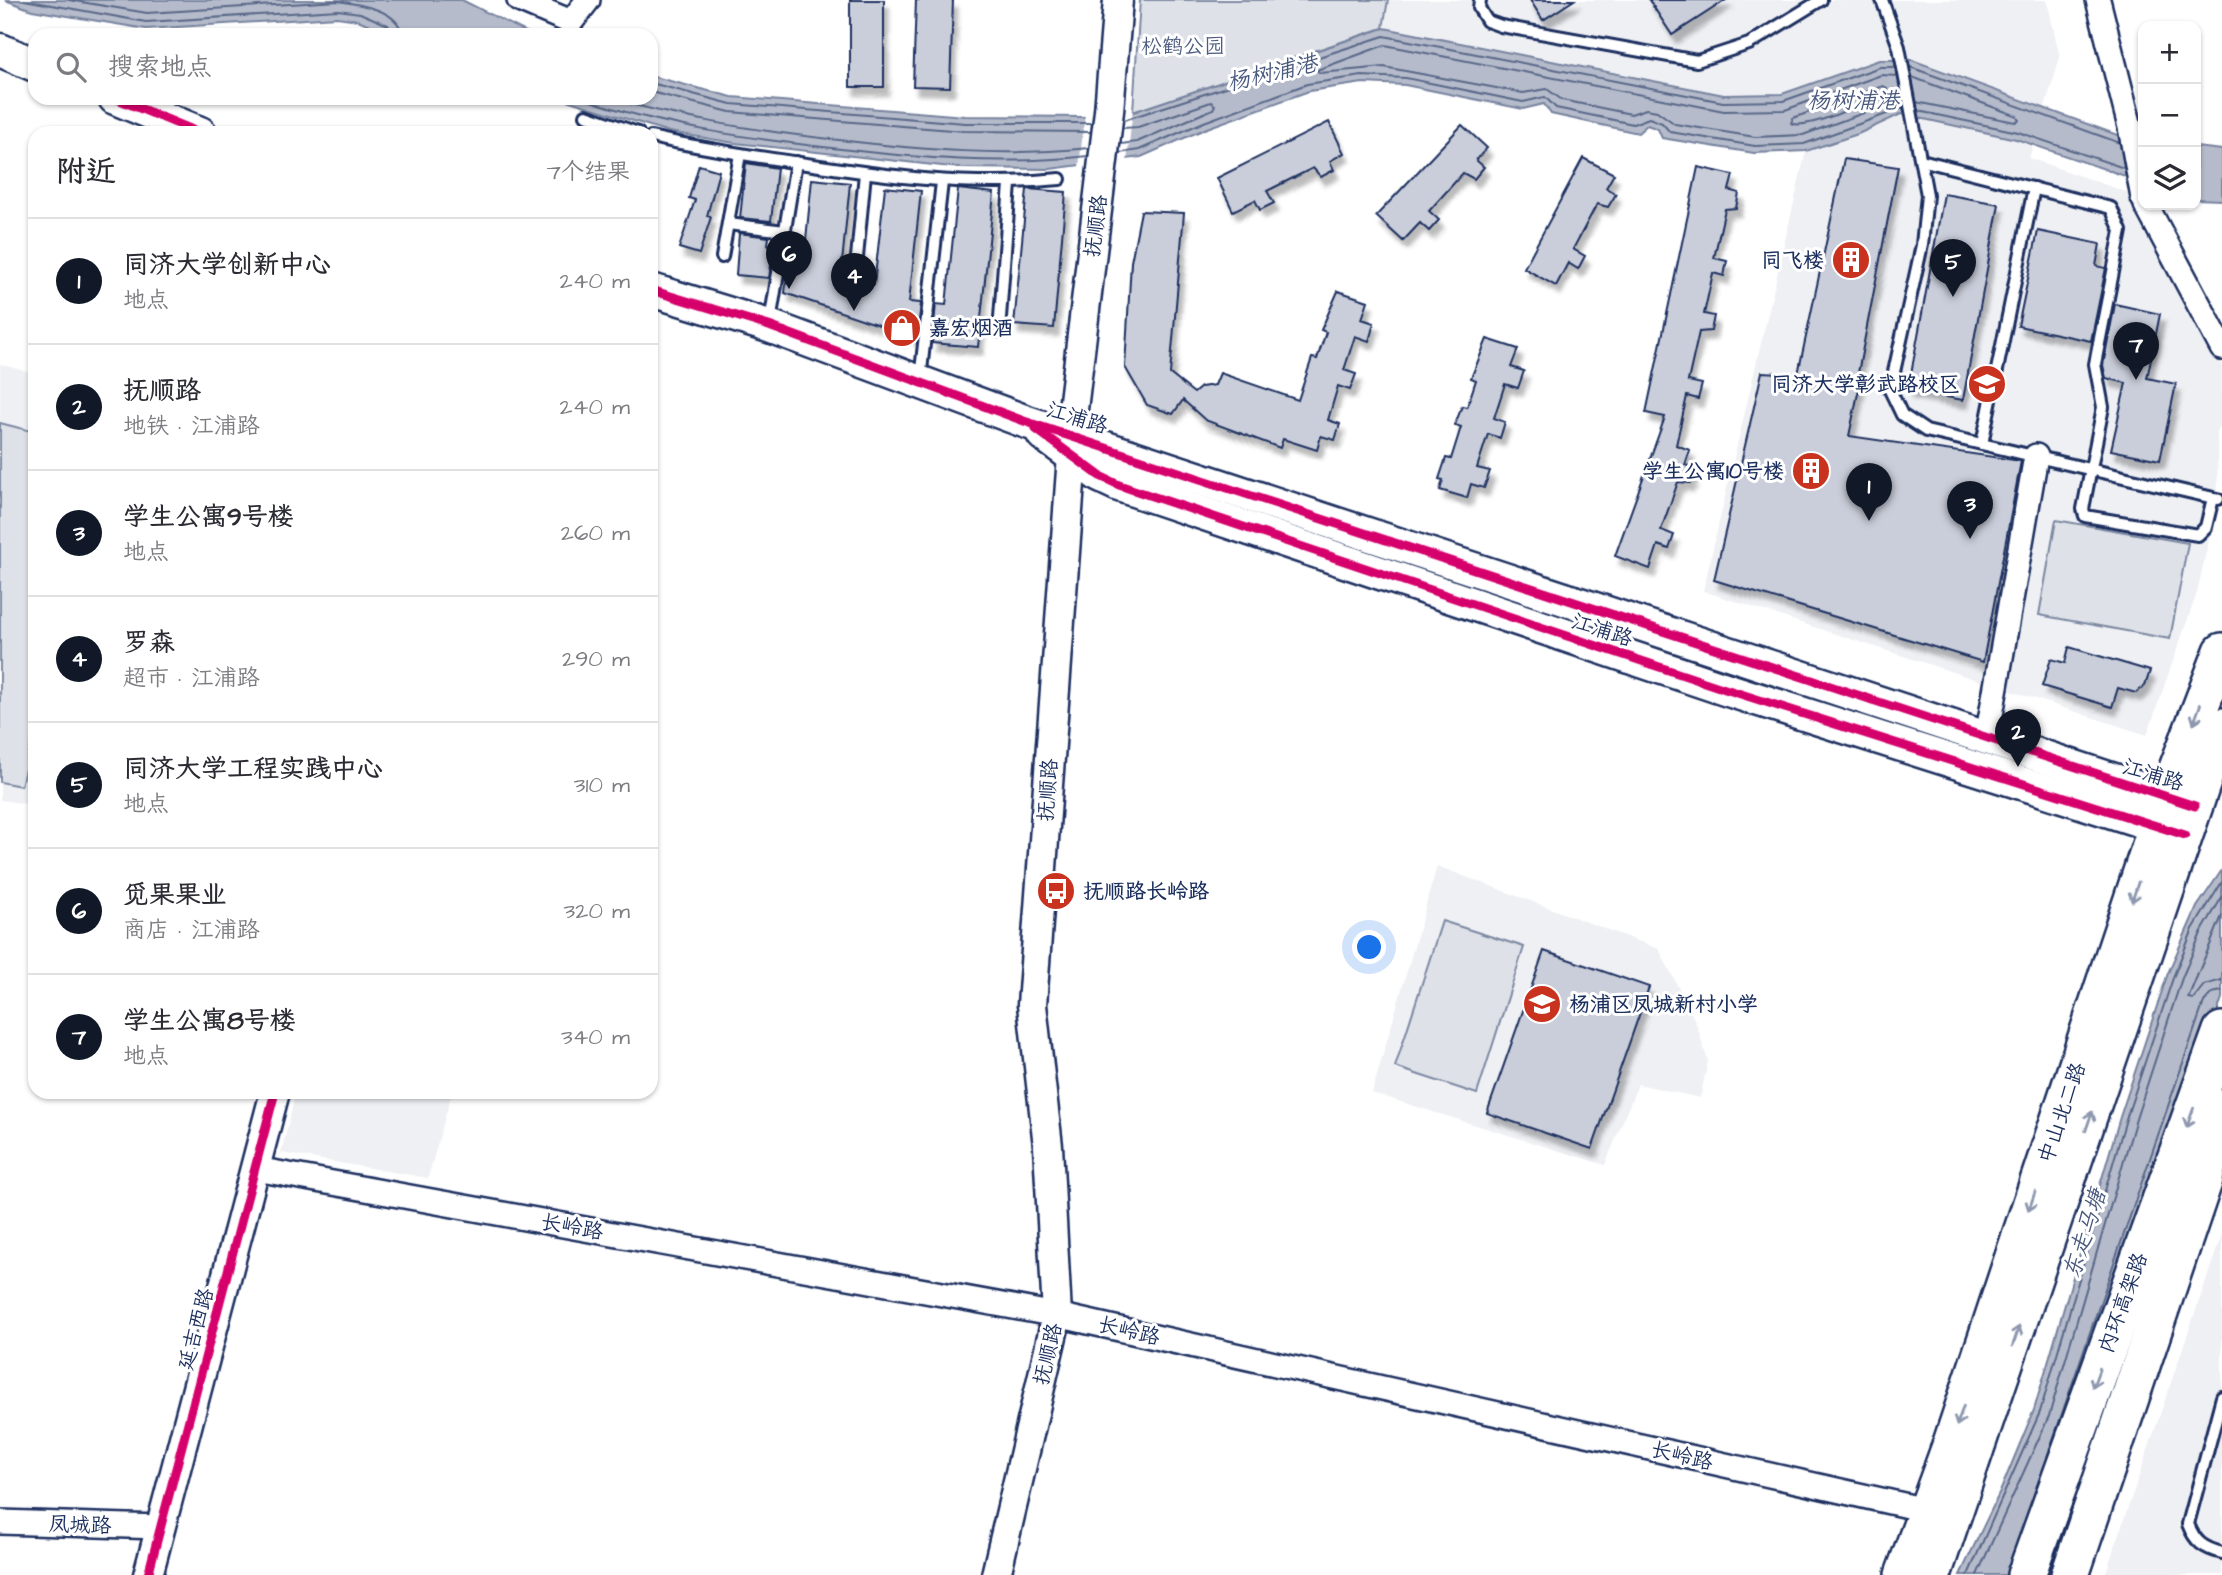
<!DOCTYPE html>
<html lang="zh">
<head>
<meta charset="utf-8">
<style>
  :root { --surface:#fff; --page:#f7f7f7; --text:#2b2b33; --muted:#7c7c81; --line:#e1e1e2; --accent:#111827 }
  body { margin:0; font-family:"Architects Daughter","LXGW WenKai TC",sans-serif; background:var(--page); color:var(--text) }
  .controls { position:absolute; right:21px; top:21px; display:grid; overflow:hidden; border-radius:14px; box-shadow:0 2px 5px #0004 }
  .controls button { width:63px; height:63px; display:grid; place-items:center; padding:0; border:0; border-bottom:2px solid var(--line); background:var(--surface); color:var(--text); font:35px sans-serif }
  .you { position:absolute; left:1370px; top:948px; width:24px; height:24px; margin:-18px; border:5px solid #fff; border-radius:50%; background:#1a73e8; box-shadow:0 0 0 10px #1a73e833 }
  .badge { display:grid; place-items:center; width:46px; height:46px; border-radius:50%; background:var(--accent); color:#fff; font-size:23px; font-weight:700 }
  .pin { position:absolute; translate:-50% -58px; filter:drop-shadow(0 2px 4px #0008) }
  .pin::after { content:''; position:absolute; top:37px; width:24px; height:21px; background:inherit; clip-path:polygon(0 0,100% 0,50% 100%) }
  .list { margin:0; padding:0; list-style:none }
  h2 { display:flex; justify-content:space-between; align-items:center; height:91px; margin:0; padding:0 28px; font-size:30px }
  h2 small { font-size:23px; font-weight:400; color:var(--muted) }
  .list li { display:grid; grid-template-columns:46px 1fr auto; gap:21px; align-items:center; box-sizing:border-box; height:126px; padding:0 28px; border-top:2px solid var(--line) }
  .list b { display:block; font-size:26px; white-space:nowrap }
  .list p { margin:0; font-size:23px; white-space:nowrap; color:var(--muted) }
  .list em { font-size:23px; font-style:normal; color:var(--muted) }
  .icon { flex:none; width:38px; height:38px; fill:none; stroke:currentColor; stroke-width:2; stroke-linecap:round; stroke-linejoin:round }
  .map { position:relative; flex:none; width:2222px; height:1575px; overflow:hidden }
  .search { position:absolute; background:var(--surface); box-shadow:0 2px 5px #0004; left:28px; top:28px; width:630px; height:77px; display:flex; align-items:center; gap:18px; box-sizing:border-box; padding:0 24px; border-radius:21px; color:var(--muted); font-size:26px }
  .panel { position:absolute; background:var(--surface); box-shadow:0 2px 5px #0004; left:28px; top:126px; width:630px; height:973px; border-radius:21px }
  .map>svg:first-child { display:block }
</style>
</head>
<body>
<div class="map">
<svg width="2222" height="1575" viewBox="0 0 2222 1575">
  <defs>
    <filter id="shadow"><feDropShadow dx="4.5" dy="8" stdDeviation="2" flood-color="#0004"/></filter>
  </defs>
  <rect width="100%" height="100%" fill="#fff"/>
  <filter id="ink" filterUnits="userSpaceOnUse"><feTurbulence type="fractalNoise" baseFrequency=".0143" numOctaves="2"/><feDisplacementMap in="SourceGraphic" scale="14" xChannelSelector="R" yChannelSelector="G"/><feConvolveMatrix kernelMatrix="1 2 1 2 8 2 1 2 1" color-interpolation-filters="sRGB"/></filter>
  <g filter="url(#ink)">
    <g fill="#eff0f4">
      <polygon points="1388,0 2047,0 2060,58 2029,158 2143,198 2222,348 2222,420 2217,432 2218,499 2197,593 2147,735 1703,591 1806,151 1782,94 1724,95 1383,28"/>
      <polygon points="0,364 35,374 35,768 27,804 0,800"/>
      <polygon points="1437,866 1659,949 1696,1023 1708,1061 1700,1098 1638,1084 1605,1165 1372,1093"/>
      <polygon points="296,1092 452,1092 428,1178 281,1153"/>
      <polygon points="2222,1234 2222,1575 2105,1575"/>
    </g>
    <g fill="#dee1e7" stroke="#7c88a2" stroke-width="2">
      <polygon points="1140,0 1388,0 1383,28 1133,112"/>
      <polygon points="0,423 35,432 35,728 21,786 0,782"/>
      <polygon points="2056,520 2188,543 2170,639 2039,615"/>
      <polygon points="1442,921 1524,947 1477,1094 1395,1067"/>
    </g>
    <g fill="#b5bbca" stroke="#77839f" stroke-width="2">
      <polygon points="5,0 462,0 532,35 393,35 358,20 337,17 146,29 32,10"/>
      <polygon points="1384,28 1724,95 1782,94 1879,60 1912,60 2123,137 2143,182 2016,139 1901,114 1858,134 1806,151 1754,153 1662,138 1658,129 1647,125 1638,133 1551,114 1544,104 1523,109 1405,85 1363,83 1309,91 1207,128 1141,157 1050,169 960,168 735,143 669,132 560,98 651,98 651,76 732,97 965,116 1082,117 1133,112"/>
      <polygon points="2196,147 2222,150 2222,200 2196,199"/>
      <polygon points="2222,870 2222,998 2024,1575 1960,1575 2000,1492 2034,1410 2120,1117 2168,973 2197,907"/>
    </g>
    <polygon fill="#fff" points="1133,108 1127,162 1079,167 1085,113"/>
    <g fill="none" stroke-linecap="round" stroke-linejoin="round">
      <g stroke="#596789" stroke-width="2">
        <polyline points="24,0 146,22 338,10 360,13 388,25 393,35"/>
        <path d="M69 0 147 13 338 1C359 4 400 10 402 35"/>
        <polyline points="1910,67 2120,143"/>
        <polyline points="1897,76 1881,75 1785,110 1724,111 1385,45 1317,70 1320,73 1384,67 1523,93 1547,89 1562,100 1631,114 1646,109 1657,111 1675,124 1755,137 1803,135 1902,99"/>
        <polyline points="1912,77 2017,116 2019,120 2015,122 1916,102"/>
        <polyline points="651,83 731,104 965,123 1092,123"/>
        <path d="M1883 86 1887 88 1886 92C1868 101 1807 131 1791 123L1793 118Z"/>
        <polyline points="651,92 730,112 964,131 1091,132"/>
        <path d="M582 98C663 127 747 138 832 148 918 158 1001 166 1088 156"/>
        <path d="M609 98C685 120 760 131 839 140 923 150 1004 157 1089 148"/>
        <polyline points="1918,111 2018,132 2124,168"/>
        <polyline points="1124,120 1384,36 1723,102 1783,101 1880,67 1896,67"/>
        <polyline points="1121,144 1137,142 1213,109 1215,105 1211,102 1138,127 1123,128"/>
        <polyline points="1120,153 1139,150 1204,122 1307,84 1362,76 1406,78 1523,102 1545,97 1556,108 1633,124 1649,118 1662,123 1670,132 1755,146 1804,144 1903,108"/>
        <polyline points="2222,916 2188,998 2193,999 2204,985 2222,980"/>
        <polyline points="2047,1457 2204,1002 2212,993 2222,991"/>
        <polyline points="1968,1575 2040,1412 2126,1119 2174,975 2193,929 2222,882"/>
        <polyline points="1977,1575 2049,1416 2135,1122 2182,978 2201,933 2222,897"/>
      </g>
    </g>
    <g fill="#caceda" stroke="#1b2f5e" stroke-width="2" filter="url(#shadow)">
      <rect x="850" y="0" width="34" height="87"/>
      <polygon points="916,0 953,0 950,87 913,86"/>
      <polygon points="1530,0 1574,0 1543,20"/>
      <polygon points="1649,0 1726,0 1672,35"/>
      <polygon points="1329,122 1344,153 1330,161 1334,170 1321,177 1313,168 1267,191 1274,203 1260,210 1255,200 1233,211 1217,178"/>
      <polygon points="1462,125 1487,148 1476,160 1484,167 1474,179 1463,173 1429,211 1439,220 1429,231 1420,223 1403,241 1376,216"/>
      <polygon points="1583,158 1614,174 1606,188 1616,194 1608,207 1597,204 1573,249 1585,256 1578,269 1568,263 1556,286 1524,268"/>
      <polygon points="1844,159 1898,167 1857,378 1861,379 1849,436 2021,461 1983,662 1714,580 1762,372 1798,374"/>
      <polygon points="746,163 777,168 771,221 740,218"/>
      <polygon points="699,165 719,171 707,216 711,217 699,254 679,248 695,200 689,198"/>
      <polygon points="1698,167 1733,175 1729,190 1739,193 1736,208 1725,209 1714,258 1727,261 1724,276 1713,273 1704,314 1714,316 1711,331 1699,332 1688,381 1702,384 1698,399 1687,396 1676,445 1690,450 1685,465 1695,468 1690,483 1678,482 1661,530 1674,535 1669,549 1658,545 1650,569 1615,556 1665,417 1646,413"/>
      <polygon points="812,179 850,183 840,283 874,285 885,187 921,191 909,302 921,303 917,338 785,293 790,248 805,250"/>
      <polygon points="958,189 994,193 978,347 932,343 936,304 946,305"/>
      <polygon points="1027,189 1066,192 1054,328 1014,325"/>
      <polygon points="1944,194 1999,204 1963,400 1908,390"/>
      <polygon points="1141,211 1184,213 1170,374 1194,393 1201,387 1215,385 1220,373 1298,400 1312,358 1317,359 1326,332 1321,330 1338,291 1368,301 1362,319 1374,323 1369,341 1355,336 1344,370 1356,374 1350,390 1338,386 1328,420 1340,424 1335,440 1321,436 1317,450 1283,439 1280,448 1205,420 1183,400 1173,414 1147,405 1125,367 1131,262"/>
      <polygon points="2038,231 2100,244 2096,266 2106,268 2091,341 2018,326"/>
      <polygon points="739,233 769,237 768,245 774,246 769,278 736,275"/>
      <polygon points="2115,304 2160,314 2147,378 2176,384 2160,460 2111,450 2126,383 2106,378 2103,365"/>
      <polygon points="1487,339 1518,349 1511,367 1524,371 1518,388 1505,384 1494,418 1505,422 1500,438 1488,434 1477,468 1490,471 1484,488 1471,484 1467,498 1440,490 1443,480 1439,479 1446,458 1451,459 1461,427 1455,425 1462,406 1467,407 1476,380 1471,378"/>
      <polygon points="2069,647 2150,671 2145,686 2136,693 2118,688 2112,707 2042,686 2051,659 2065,663"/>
      <polygon points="1544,951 1649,987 1592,1149 1487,1113"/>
    </g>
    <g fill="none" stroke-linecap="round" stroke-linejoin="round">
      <defs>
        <g id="service">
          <polyline points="1480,0 1479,8 1487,21 1501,26 1697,61 1749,44 1821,0"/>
          <polyline points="1882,0 1899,47 1927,195 1922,245 1890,390 1902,415 1926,431 2218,499"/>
          <polyline points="586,115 638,133"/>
          <path d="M651 137C698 148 746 155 793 162 885 176 967 188 1060 179"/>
          <polyline points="1921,160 2111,208 2121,231 2095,364 2103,407 2083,509 2085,516 2198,535 2206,527 2213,498"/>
          <polyline points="728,224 785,231"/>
          <polyline points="722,257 740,154"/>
          <polyline points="856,268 865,173"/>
          <polyline points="770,322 796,162"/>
          <polyline points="999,331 1010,184"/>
          <polyline points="920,380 942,182"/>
          <polyline points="1982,444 2034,188"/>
          <path d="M2222 1397 2188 1524C2195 1542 2203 1548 2222 1553"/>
        </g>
        <g id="minor">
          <polyline points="519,0 571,22 588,0"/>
          <polyline points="2098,0 2130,127 2143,198"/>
          <polyline points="2146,205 2222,348"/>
          <polyline points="1987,738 2036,456"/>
          <polyline points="256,1169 1057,1315 1939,1513"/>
          <polyline points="0,1522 160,1527"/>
        </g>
        <g id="tertiary">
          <polyline points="148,1575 275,1092"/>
          <polyline points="996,1575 1057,1315 1048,1146 1032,1005 1072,456 1070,434 1109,111 1118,0"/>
        </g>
        <g id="secondary">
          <polyline points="0,50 35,65"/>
          <polyline points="115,98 200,133"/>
          <polyline points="651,290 769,326 1024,421 2190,805"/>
          <polyline points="1043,434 1100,476 1119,485 1725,689 2179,833"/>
        </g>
        <g id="primary">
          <polyline points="1903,1575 1950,1446 2166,797 2222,651"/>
          <polyline points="1933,1575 2222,726"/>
        </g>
        <g id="trunk">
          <polyline points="2026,1575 2222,1031"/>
          <polyline points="2070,1575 2204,1179 2220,1109"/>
        </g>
      </defs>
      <use href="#service" stroke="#1b2f5e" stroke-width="16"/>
      <use href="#minor" stroke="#1b2f5e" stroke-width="28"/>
      <use href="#tertiary" stroke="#1b2f5e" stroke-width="33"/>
      <use href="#secondary" stroke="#1b2f5e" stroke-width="37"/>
      <use href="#primary" stroke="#1b2f5e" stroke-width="40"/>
      <use href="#trunk" stroke="#1b2f5e" stroke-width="42"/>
      <use href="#service" stroke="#fff" stroke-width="10"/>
      <use href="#minor" stroke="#fff" stroke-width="23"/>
      <use href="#tertiary" stroke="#fff" stroke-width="28"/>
      <use href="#secondary" stroke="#fff" stroke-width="32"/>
      <use href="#primary" stroke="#fff" stroke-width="35"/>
      <use href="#trunk" stroke="#fff" stroke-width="37"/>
      <defs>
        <g id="cycleway">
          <polyline points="115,98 200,133"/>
          <polyline points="651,290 769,326 1024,421 2195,806"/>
          <polyline points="1036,429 1100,476 1119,485 1725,689 2185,835"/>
          <polyline points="148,1575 275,1092"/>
        </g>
      </defs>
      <use href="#cycleway" stroke="#fff" stroke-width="13"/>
      <use href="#cycleway" stroke="#d6006c" stroke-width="9"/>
    </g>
    <defs><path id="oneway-shaft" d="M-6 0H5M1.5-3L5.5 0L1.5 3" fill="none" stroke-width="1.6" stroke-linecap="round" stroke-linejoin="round" transform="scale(1.75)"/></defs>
    <g stroke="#8d97ae">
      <use href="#oneway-shaft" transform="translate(2197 714) rotate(110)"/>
      <use href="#oneway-shaft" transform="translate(2135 892) rotate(108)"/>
      <use href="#oneway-shaft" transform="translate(2190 1118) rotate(110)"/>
      <use href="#oneway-shaft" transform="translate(2089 1121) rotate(-71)"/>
      <use href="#oneway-shaft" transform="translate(2032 1201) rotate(109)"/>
      <use href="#oneway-shaft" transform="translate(2016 1336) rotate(-71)"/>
      <use href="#oneway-shaft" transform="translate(2096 1378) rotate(110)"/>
      <use href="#oneway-shaft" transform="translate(1960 1416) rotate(109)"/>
    </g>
  </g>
  <defs>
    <symbol id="building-disc" viewBox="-11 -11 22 22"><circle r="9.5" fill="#c8321e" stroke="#fff"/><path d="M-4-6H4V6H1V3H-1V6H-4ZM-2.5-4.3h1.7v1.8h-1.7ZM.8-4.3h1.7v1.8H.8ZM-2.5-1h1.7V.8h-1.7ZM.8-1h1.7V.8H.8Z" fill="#fff"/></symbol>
    <symbol id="shop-disc" viewBox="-11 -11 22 22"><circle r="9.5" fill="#c8321e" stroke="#fff"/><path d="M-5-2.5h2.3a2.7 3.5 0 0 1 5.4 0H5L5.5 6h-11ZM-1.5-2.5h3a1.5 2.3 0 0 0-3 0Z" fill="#fff"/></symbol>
    <symbol id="university-disc" viewBox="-11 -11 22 22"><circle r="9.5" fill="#c8321e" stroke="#fff"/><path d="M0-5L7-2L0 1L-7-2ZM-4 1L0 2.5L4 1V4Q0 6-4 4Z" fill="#fff"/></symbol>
    <symbol id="bus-disc" viewBox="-11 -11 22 22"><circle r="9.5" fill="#c8321e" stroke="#fff"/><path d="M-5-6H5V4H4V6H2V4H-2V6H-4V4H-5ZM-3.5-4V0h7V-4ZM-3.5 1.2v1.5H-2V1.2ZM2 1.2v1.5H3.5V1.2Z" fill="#fff"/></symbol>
    <symbol id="school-disc" viewBox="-11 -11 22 22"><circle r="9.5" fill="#c8321e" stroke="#fff"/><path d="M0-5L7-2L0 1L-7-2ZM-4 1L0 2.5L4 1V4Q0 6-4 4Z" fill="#fff"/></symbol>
  </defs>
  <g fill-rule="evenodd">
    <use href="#building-disc" x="1829" y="238" width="44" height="44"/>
    <use href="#shop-disc" x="880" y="306" width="44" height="44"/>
    <use href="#university-disc" x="1965" y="362" width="44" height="44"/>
    <use href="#building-disc" x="1789" y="449" width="44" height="44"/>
    <use href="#bus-disc" x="1034" y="869" width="44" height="44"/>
    <use href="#school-disc" x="1520" y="982" width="44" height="44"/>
  </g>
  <g text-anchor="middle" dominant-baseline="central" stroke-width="6" stroke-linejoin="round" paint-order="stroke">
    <g font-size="21" fill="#4c5c80" stroke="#fff">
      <text x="1183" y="46">松鹤公园</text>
    </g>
    <g font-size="21" fill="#1b2f5e" stroke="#fff">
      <text transform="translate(1096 226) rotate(-83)">抚顺路</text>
      <text transform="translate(1077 418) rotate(17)">江浦路</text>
      <text transform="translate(1602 630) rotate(18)">江浦路</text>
      <text transform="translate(2153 775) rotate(17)">江浦路</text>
      <text transform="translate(1048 790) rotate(-86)">抚顺路</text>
      <text transform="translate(2062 1113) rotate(-71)">中山北二路</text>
      <text transform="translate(572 1227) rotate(10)">长岭路</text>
      <text transform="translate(2123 1303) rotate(-70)">内环高架路</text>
      <text transform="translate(196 1329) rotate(-75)">延吉西路</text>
      <text transform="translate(1129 1331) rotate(13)">长岭路</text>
      <text transform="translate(1048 1354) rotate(-77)">抚顺路</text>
      <text transform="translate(1682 1456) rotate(13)">长岭路</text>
      <text transform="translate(80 1525) rotate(2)">凤城路</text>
    </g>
    <g font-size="21" font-weight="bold" fill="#1b2f5e" stroke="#fff" text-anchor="end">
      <text x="1824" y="260">同飞楼</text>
      <text x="929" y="328" text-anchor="start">嘉宏烟酒</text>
      <text x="1960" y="384">同济大学彰武路校区</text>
      <text x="1784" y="471">学生公寓10号楼</text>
      <text x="1083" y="891" text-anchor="start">抚顺路长岭路</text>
      <text x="1569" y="1004" text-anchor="start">杨浦区凤城新村小学</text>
    </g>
    <g font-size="23" font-style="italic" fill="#49597e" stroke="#fff">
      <text transform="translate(1272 73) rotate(-13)">杨树浦港</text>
      <text x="1853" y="101">杨树浦港</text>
      <text transform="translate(2085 1234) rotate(-72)">东走马塘</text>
    </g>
  </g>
</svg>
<div class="controls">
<button>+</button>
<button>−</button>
<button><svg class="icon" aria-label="layers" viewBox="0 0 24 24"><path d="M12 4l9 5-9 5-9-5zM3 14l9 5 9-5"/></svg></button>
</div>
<div class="you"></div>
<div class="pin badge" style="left:1869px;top:521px">1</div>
<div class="pin badge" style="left:2018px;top:767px">2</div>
<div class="pin badge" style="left:1970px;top:539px">3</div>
<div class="pin badge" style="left:854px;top:311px">4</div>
<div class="pin badge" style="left:1953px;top:297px">5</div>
<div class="pin badge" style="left:789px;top:289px">6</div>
<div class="pin badge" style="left:2136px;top:380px">7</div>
<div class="search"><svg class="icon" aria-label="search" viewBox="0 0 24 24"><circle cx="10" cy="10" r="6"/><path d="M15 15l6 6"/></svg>搜索地点</div>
<section class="panel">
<h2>附近<small>7个结果</small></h2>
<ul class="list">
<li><span class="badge">1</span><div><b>同济大学创新中心</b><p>地点</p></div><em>240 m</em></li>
<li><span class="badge">2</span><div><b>抚顺路</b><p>地铁 · 江浦路</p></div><em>240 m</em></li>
<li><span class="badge">3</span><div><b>学生公寓9号楼</b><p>地点</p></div><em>260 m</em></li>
<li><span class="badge">4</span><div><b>罗森</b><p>超市 · 江浦路</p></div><em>290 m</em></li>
<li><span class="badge">5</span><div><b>同济大学工程实践中心</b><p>地点</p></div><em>310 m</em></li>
<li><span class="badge">6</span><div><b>觅果果业</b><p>商店 · 江浦路</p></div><em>320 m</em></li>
<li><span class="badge">7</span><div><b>学生公寓8号楼</b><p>地点</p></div><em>340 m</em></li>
</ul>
</section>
</div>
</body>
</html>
